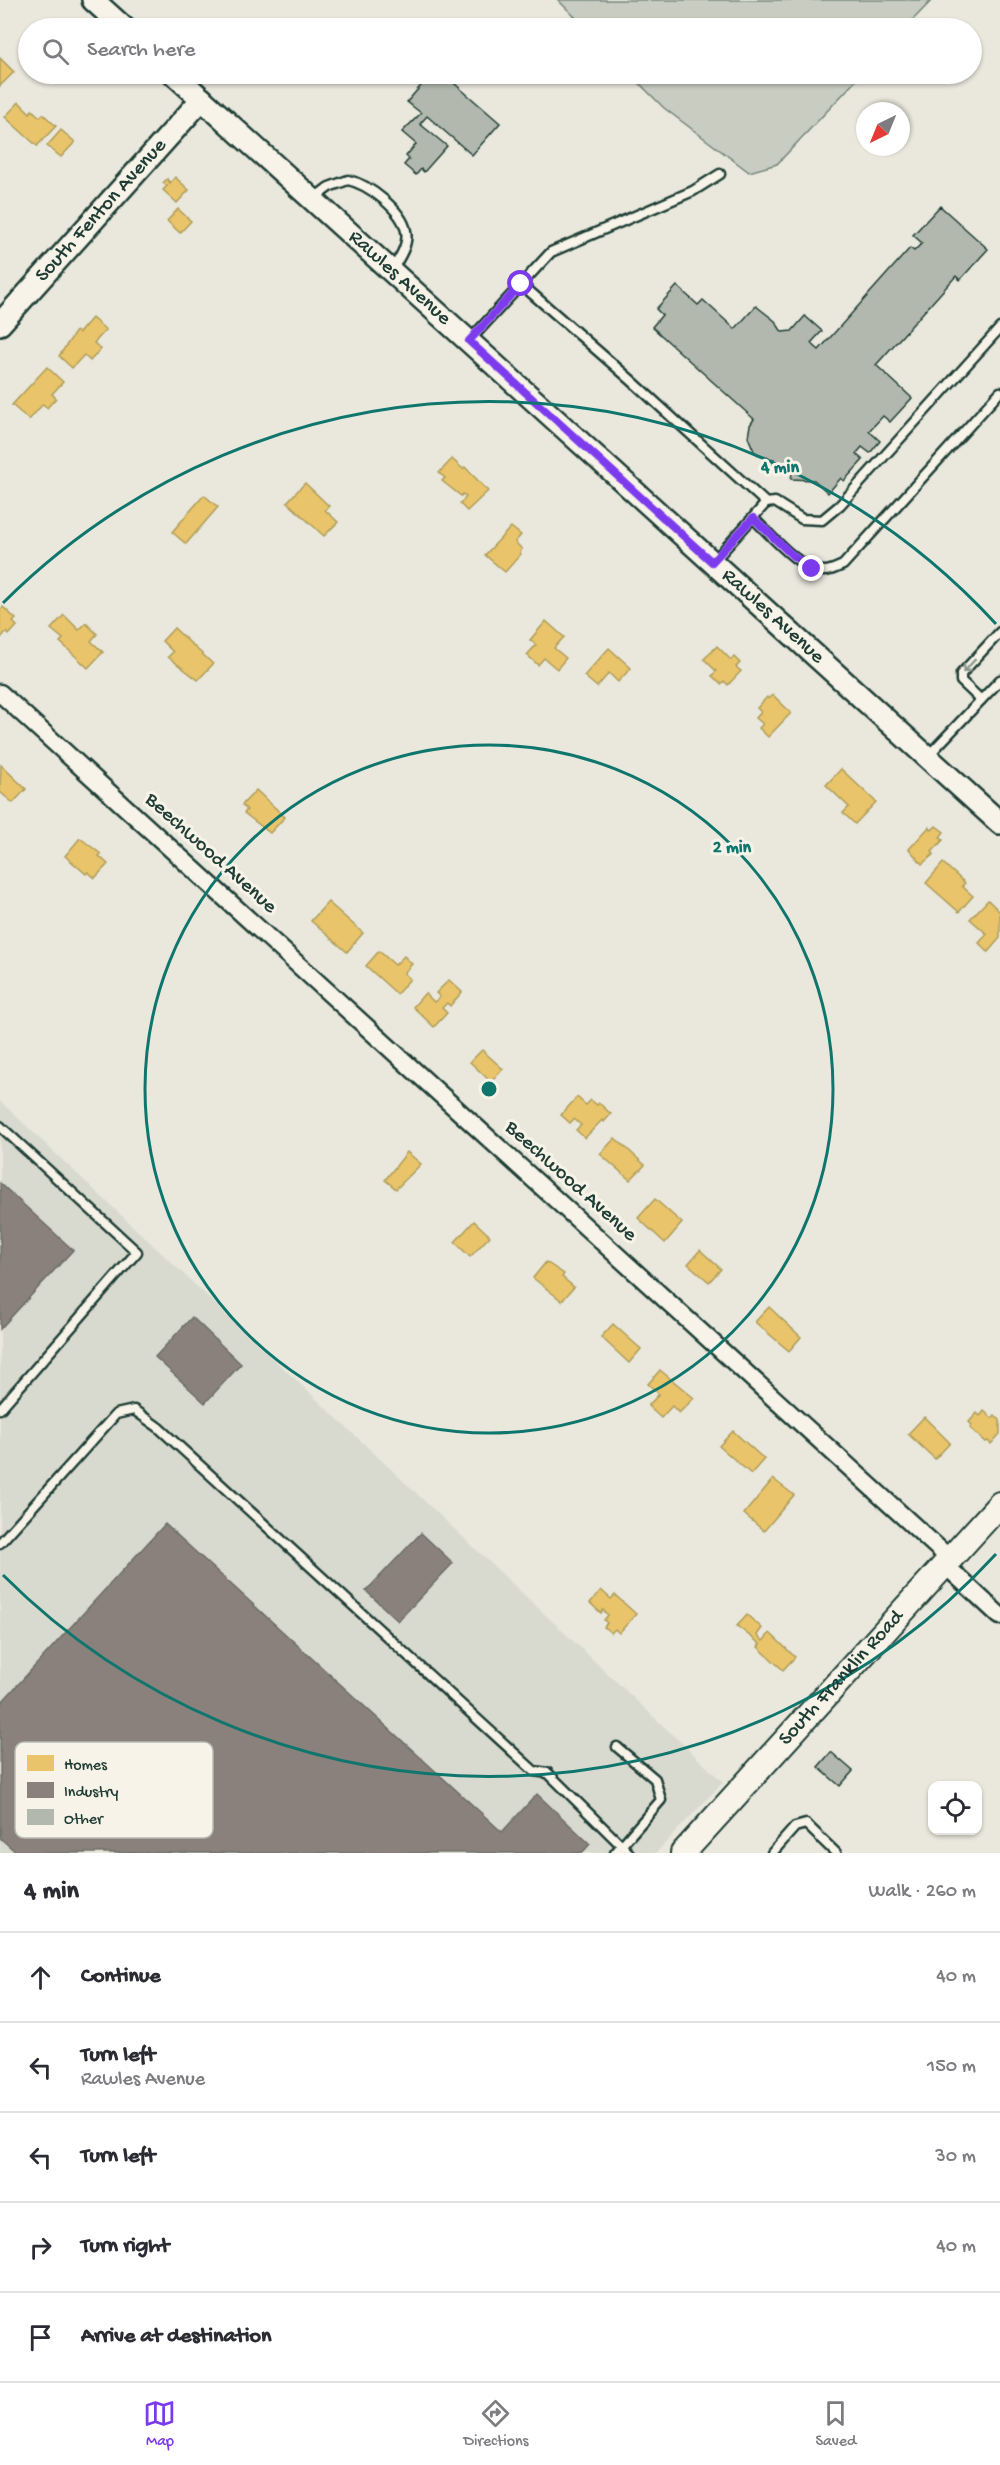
<!DOCTYPE html>
<html lang="en">
<head>
<meta charset="utf-8">
<style>
  :root { --surface:#fff; --page:#f7f7f7; --text:#2b2b33; --muted:#7c7c81; --line:#e1e1e2; --accent:#7c3aed }
  body { margin:0; font-family:"Gochi Hand",sans-serif; background:var(--page); color:var(--text) }
  .controls { position:absolute; right:18px; bottom:18px; display:grid; overflow:hidden; border-radius:12px; box-shadow:0 2px 4px #0004 }
  .controls button { width:54px; height:54px; display:grid; place-items:center; padding:0; border:0; border-bottom:2px solid var(--line); background:var(--surface); color:var(--text); font:30px sans-serif }
  .compass { position:absolute; left:856px; top:102px; width:54px; height:54px; border-radius:50%; background:var(--surface); box-shadow:0 2px 4px #0004; rotate:223deg }
  .stop { position:absolute; width:18px; height:18px; margin:-14px; border:4px solid #7c3aed; border-radius:50%; background:#fff }
  .stop.end { background:#7c3aed; border-color:#fff; box-shadow:0 2px 6px #0008 }
  .list { margin:0; padding:0; list-style:none }
  h2 { display:flex; justify-content:space-between; align-items:center; height:78px; margin:0; padding:0 24px; font-size:26px }
  h2 small { font-size:20px; font-weight:400; color:var(--muted) }
  .list li { display:grid; grid-template-columns:39px 1fr auto; gap:18px; align-items:center; box-sizing:border-box; height:90px; padding:0 24px; border-top:2px solid var(--line) }
  .list b { display:block; font-size:22px; white-space:nowrap }
  .list p { margin:0; font-size:20px; white-space:nowrap; color:var(--muted) }
  .list em { font-size:20px; font-style:normal; color:var(--muted) }
  .icon { flex:none; width:33px; height:33px; fill:none; stroke:currentColor; stroke-width:2; stroke-linecap:round; stroke-linejoin:round }
  .map { position:relative; flex:none; width:1000px; height:1853px; overflow:hidden }
  .search { position:absolute; background:var(--surface); box-shadow:0 2px 4px #0004; left:18px; right:18px; top:18px; height:66px; display:flex; align-items:center; gap:15px; box-sizing:border-box; padding:0 21px; border-radius:33px; color:var(--muted); font-size:22px }
  .sheet { height:528px; background:var(--surface) }
  nav { display:flex; justify-content:space-around; align-items:center; box-sizing:border-box; height:84px; border-top:2px solid var(--line); background:var(--surface); font-size:16px; color:var(--muted) }
  nav a { display:grid; justify-items:center; gap:3px }
  nav .on { color:var(--accent) }
  .map>svg:first-child { display:block }
</style>
</head>
<body>
<div class="map">
<svg width="1000" height="1853" viewBox="0 0 1000 1853">
  <rect width="100%" height="100%" fill="#eae8dd"/>
  <filter id="ink" filterUnits="userSpaceOnUse"><feTurbulence type="fractalNoise" baseFrequency=".0167" numOctaves="2"/><feDisplacementMap in="SourceGraphic" scale="12" xChannelSelector="R" yChannelSelector="G"/><feConvolveMatrix kernelMatrix="1 2 1 2 8 2 1 2 1" color-interpolation-filters="sRGB"/></filter>
  <g filter="url(#ink)">
    <polygon fill="#d9dacf" points="0,1101 723,1782 656,1853 0,1853"/>
    <g fill="#c8ccc1" stroke="#74847a" stroke-width="1.5">
      <polygon points="558,0 932,0 905,28 586,28"/>
      <polygon points="630,74 862,74 777,164 749,172 664,108"/>
    </g>
    <g fill="#e9c46a" stroke="#ac9c5a" stroke-width="1.5">
      <polygon points="0,58 14,72 0,86"/>
      <polygon points="19,102 30,113 32,110 40,117 43,114 56,126 37,146 5,117"/>
      <polygon points="61,130 75,142 61,157 47,146"/>
      <polygon points="175,177 189,190 177,203 163,190 167,186 163,183 167,179 170,183"/>
      <polygon points="178,209 191,221 180,233 167,221"/>
      <polygon points="92,318 106,330 94,343 101,349 90,361 84,355 72,368 59,356 76,331 79,333"/>
      <polygon points="47,367 63,382 52,394 56,398 47,408 43,404 29,420 12,405"/>
      <polygon points="452,459 463,469 465,467 488,491 467,511 460,504 466,497 463,494 461,496 442,481 445,478 439,473"/>
      <polygon points="305,483 329,506 325,510 338,522 324,536 287,502"/>
      <polygon points="204,495 218,507 186,544 172,532"/>
      <polygon points="511,527 521,535 515,542 522,549 520,552 521,554 505,572 485,555"/>
      <polygon points="3,607 16,619 13,622 17,626 9,635 6,632 0,639 0,610"/>
      <polygon points="64,615 79,630 86,623 97,634 91,641 103,652 88,668 60,642 63,639 51,629"/>
      <polygon points="546,621 564,637 554,648 566,658 557,669 544,658 538,665 527,655 536,645 530,640"/>
      <polygon points="174,628 213,664 198,680 168,657 173,652 162,641"/>
      <polygon points="717,646 731,660 734,657 740,663 736,667 741,671 728,685 724,681 721,684 712,676 716,671 704,659"/>
      <polygon points="609,648 631,668 618,682 609,673 597,687 584,676"/>
      <polygon points="773,695 791,713 768,737 759,728 763,724 756,718 761,712 757,708 767,697 769,699"/>
      <polygon points="1,765 26,789 13,803 0,792"/>
      <polygon points="841,769 876,802 855,824 843,813 849,807 826,785"/>
      <polygon points="256,790 285,817 270,833 244,813 247,810 242,805"/>
      <polygon points="936,826 944,832 940,837 943,840 932,852 934,854 922,864 909,849 929,827 932,830"/>
      <polygon points="80,838 101,854 99,856 108,864 95,878 88,872 86,874 65,856"/>
      <polygon points="943,863 965,883 962,886 973,896 959,912 926,883"/>
      <polygon points="988,900 1000,912 1000,938 988,952 979,943 987,934 970,919"/>
      <polygon points="328,902 363,933 347,952 311,921"/>
      <polygon points="379,951 395,965 404,956 412,964 404,973 410,979 397,994 366,966"/>
      <polygon points="449,980 462,992 450,1006 447,1003 442,1008 447,1013 434,1027 413,1007 425,993 434,1002 440,997 436,993"/>
      <polygon points="482,1050 503,1069 491,1082 470,1062"/>
      <polygon points="577,1097 586,1105 591,1100 597,1105 599,1103 611,1114 604,1122 602,1120 585,1138 576,1130 581,1125 574,1119 570,1123 561,1115"/>
      <polygon points="615,1138 645,1165 630,1180 600,1154"/>
      <polygon points="407,1152 421,1164 396,1189 385,1180"/>
      <polygon points="655,1199 682,1223 665,1243 638,1218"/>
      <polygon points="474,1221 490,1236 470,1257 455,1242"/>
      <polygon points="700,1250 721,1269 709,1282 688,1264"/>
      <polygon points="546,1262 564,1274 562,1277 574,1287 562,1301 533,1278"/>
      <polygon points="769,1307 801,1337 789,1351 755,1322"/>
      <polygon points="613,1324 641,1349 629,1363 601,1337"/>
      <polygon points="660,1370 694,1398 679,1413 672,1406 661,1418 648,1406 659,1394 648,1384"/>
      <polygon points="984,1411 992,1418 995,1415 1000,1420 1000,1434 991,1444 988,1441 986,1442 970,1428 972,1425 969,1422 977,1413 980,1416"/>
      <polygon points="924,1417 950,1443 935,1459 908,1434"/>
      <polygon points="733,1431 764,1459 751,1474 719,1446"/>
      <polygon points="773,1479 794,1495 764,1531 744,1514"/>
      <polygon points="601,1590 611,1599 615,1595 636,1614 619,1633 615,1629 611,1633 604,1627 607,1623 604,1620 608,1615 603,1610 601,1613 590,1603"/>
      <polygon points="747,1615 762,1628 757,1635 763,1641 770,1633 795,1657 783,1670 758,1647 760,1644 737,1626"/>
    </g>
    <g fill="#8a817c" stroke="#6a6d66" stroke-width="1.5">
      <polygon points="0,1183 73,1250 0,1329"/>
      <polygon points="192,1317 241,1364 205,1403 155,1357"/>
      <polygon points="165,1524 502,1832 537,1794 590,1844 582,1853 17,1853 0,1838 0,1704"/>
      <polygon points="421,1533 453,1563 398,1621 366,1591"/>
    </g>
    <g fill="#b2b8ae" stroke="#1f3d34" stroke-width="1.5">
      <polygon points="431,74 461,74 463,75 455,84 500,123 472,155 427,116 420,124 447,146 424,172 421,169 416,175 404,165 409,159 406,156 416,144 402,132 421,113 407,102"/>
      <polygon points="940,206 988,249 960,280 956,276 876,365 912,398 890,422 883,416 869,431 880,441 870,453 862,447 856,454 863,460 844,481 841,478 828,493 814,480 791,479 793,467 773,467 774,459 760,456 754,451 748,437 750,425 754,419 652,327 662,315 656,309 677,286 698,305 703,300 735,329 756,306 775,321 782,332 792,331 805,316 822,331 811,343 819,350 910,248 914,251 922,243 913,235"/>
      <polygon points="831,1752 853,1771 840,1786 818,1767"/>
    </g>
    <g fill="none" stroke-linecap="round" stroke-linejoin="round">
      <defs>
        <g id="service">
          <path d="M313 199 329 187 348 180C368 184 402 210 406 231 409 244 399 259 392 270"/>
          <polyline points="521,284 631,380 766,503 713,562"/>
          <polyline points="469,341 551,252 693,191 720,174"/>
          <polyline points="766,503 775,502 802,519 822,520 840,505 1000,328"/>
          <path d="M753 518C770 534 801 572 825 571 831 571 838 567 843 565L1000 392"/>
          <polyline points="981,700 961,681 961,674 1000,632"/>
          <polyline points="927,757 1000,680"/>
          <polyline points="0,1126 137,1252 0,1409"/>
          <polyline points="0,1543 116,1414 134,1410 158,1427 534,1771 548,1773 629,1853"/>
          <polyline points="615,1853 661,1800 655,1779 617,1747"/>
          <polyline points="772,1853 795,1827 806,1824 836,1853"/>
        </g>
        <g id="minor">
          <polyline points="0,693 949,1558"/>
          <polyline points="944,1564 1000,1616"/>
        </g>
        <g id="tertiary">
          <polyline points="93,0 124,28"/>
          <path id="s1" d="M174 74 1000 823"/>
          <path id="s2" d="M0 324 202 99"/>
        </g>
        <g id="secondary">
          <path id="s3" d="M683 1853 1000 1504"/>
        </g>
      </defs>
      <use href="#service" stroke="#1f3d34" stroke-width="13"/>
      <use href="#minor" stroke="#1f3d34" stroke-width="21"/>
      <use href="#tertiary" stroke="#1f3d34" stroke-width="26"/>
      <use href="#secondary" stroke="#1f3d34" stroke-width="28"/>
      <use href="#service" stroke="#f7f3e8" stroke-width="8"/>
      <use href="#minor" stroke="#f7f3e8" stroke-width="16"/>
      <use href="#tertiary" stroke="#f7f3e8" stroke-width="21"/>
      <use href="#secondary" stroke="#f7f3e8" stroke-width="24"/>
    </g>
    <defs><path id="oneway-shaft" d="M-6 0H5M1.5-3L5.5 0L1.5 3" fill="none" stroke-width="1.6" stroke-linecap="round" stroke-linejoin="round" transform="scale(1.5)"/></defs>
    <use stroke="#8b988e" href="#oneway-shaft" transform="translate(969 666) rotate(133)"/>
  </g>
  <g fill="none" stroke-linecap="round" stroke-linejoin="round" filter="url(#ink)">
    <polyline stroke="#7c3aed" stroke-width="8" points="521,284 469,341 712,562 753,518 793,556 812,569"/>
  </g>
  <g fill="none" stroke="#0f766e" stroke-width="3">
    <circle cx="489" cy="1089" r="344"/>
    <path d="M996 1554A688 688 0 0 1 3 1575M3 603A688 688 0 0 1 996 624"/>
  </g>
  <g text-anchor="middle" dominant-baseline="central" stroke-width="6" stroke-linejoin="round" paint-order="stroke">
    <g font-size="21" fill="#1f3d34" stroke="#f7f3e8">
      <text stroke="none"><textPath href="#s2" startOffset="152">South Fenton Avenue</textPath></text>
      <text stroke="none"><textPath href="#s1" startOffset="304">Rawles Avenue</textPath></text>
      <text stroke="none"><textPath href="#s1" startOffset="808">Rawles Avenue</textPath></text>
      <text transform="translate(210 854) rotate(42)">Beechwood Avenue</text>
      <text transform="translate(570 1182) rotate(42)">Beechwood Avenue</text>
      <text stroke="none"><textPath href="#s3" startOffset="236">South Franklin Road</textPath></text>
    </g>
  </g>
  <rect x="15" y="1742" width="198" height="96" rx="9" fill="#f7f3e8" stroke="#b6bcb2" stroke-width="1.5"/>
  <rect x="27" y="1755" width="27" height="16" fill="#e9c46a"/>
  <rect x="27" y="1782" width="27" height="16" fill="#8a817c"/>
  <rect x="27" y="1809" width="27" height="16" fill="#b2b8ae"/>
  <g font-size="16" fill="#1f3d34">
    <text x="64" y="1769">Homes</text>
    <text x="64" y="1796">Industry</text>
    <text x="64" y="1823">Other</text>
  </g>
  <circle cx="489" cy="1089" r="9" fill="#0f766e" stroke="#f7f3e8" stroke-width="3"/>
  <g font-size="18" text-anchor="middle" font-weight="bold" fill="#0f766e" stroke="#f7f3e8" stroke-width="6" stroke-linejoin="round" paint-order="stroke">
    <text x="780" y="472">4 min</text>
    <text x="732" y="852">2 min</text>
  </g>
</svg>
<div class="controls">
<button><svg class="icon" aria-label="locate" viewBox="0 0 24 24"><circle cx="12" cy="12" r="6"/><path d="M12 2v4M12 18v4M2 12h4M18 12h4"/></svg></button>
</div>
<svg class="compass" viewBox="-18 -18 36 36"><path d="M0-13l5 13h-10z" fill="#e53935"/><path d="M0 13l5-13h-10z" fill="#7c7c81"/></svg>
<div class="stop" style="left:521px;top:284px"></div>
<div class="stop end" style="left:812px;top:569px"></div>
<div class="search"><svg class="icon" aria-label="search" viewBox="0 0 24 24"><circle cx="10" cy="10" r="6"/><path d="M15 15l6 6"/></svg>Search here</div>
</div>
<section class="sheet">
<h2>4 min<small>Walk · 260 m</small></h2>
<ul class="list">
<li><svg class="icon" aria-label="ahead" viewBox="0 0 24 24"><path d="M12 20V5M6 11l6-6 6 6"/></svg><div><b>Continue</b></div><em>40 m</em></li>
<li><svg class="icon" aria-label="left" viewBox="0 0 24 24"><path d="M17 20v-9H6M10 6l-5 5 5 5"/></svg><div><b>Turn left</b><p>Rawles Avenue</p></div><em>150 m</em></li>
<li><svg class="icon" aria-label="left" viewBox="0 0 24 24"><path d="M17 20v-9H6M10 6l-5 5 5 5"/></svg><div><b>Turn left</b></div><em>30 m</em></li>
<li><svg class="icon" aria-label="right" viewBox="0 0 24 24"><path d="M7 20v-9h11M14 6l5 5-5 5"/></svg><div><b>Turn right</b></div><em>40 m</em></li>
<li><svg class="icon" aria-label="arrive" viewBox="0 0 24 24"><path d="M6 21V4h12l-3 4 3 4H6"/></svg><div><b>Arrive at destination</b></div></li>
</ul>
</section>
<nav>
<a class="on"><svg class="icon" aria-label="map" viewBox="0 0 24 24"><path d="M3 6l6-2 6 2 6-2v14l-6 2-6-2-6 2zM9 4v14M15 6v14"/></svg>Map</a>
<a><svg class="icon" aria-label="directions" viewBox="0 0 24 24"><path d="M12 3l9 9-9 9-9-9zM9 14v-3h6M13 9l2 2-2 2"/></svg>Directions</a>
<a><svg class="icon" aria-label="saved" viewBox="0 0 24 24"><path d="M7 4h10v16l-5-4-5 4z"/></svg>Saved</a>
</nav>
</body>
</html>
